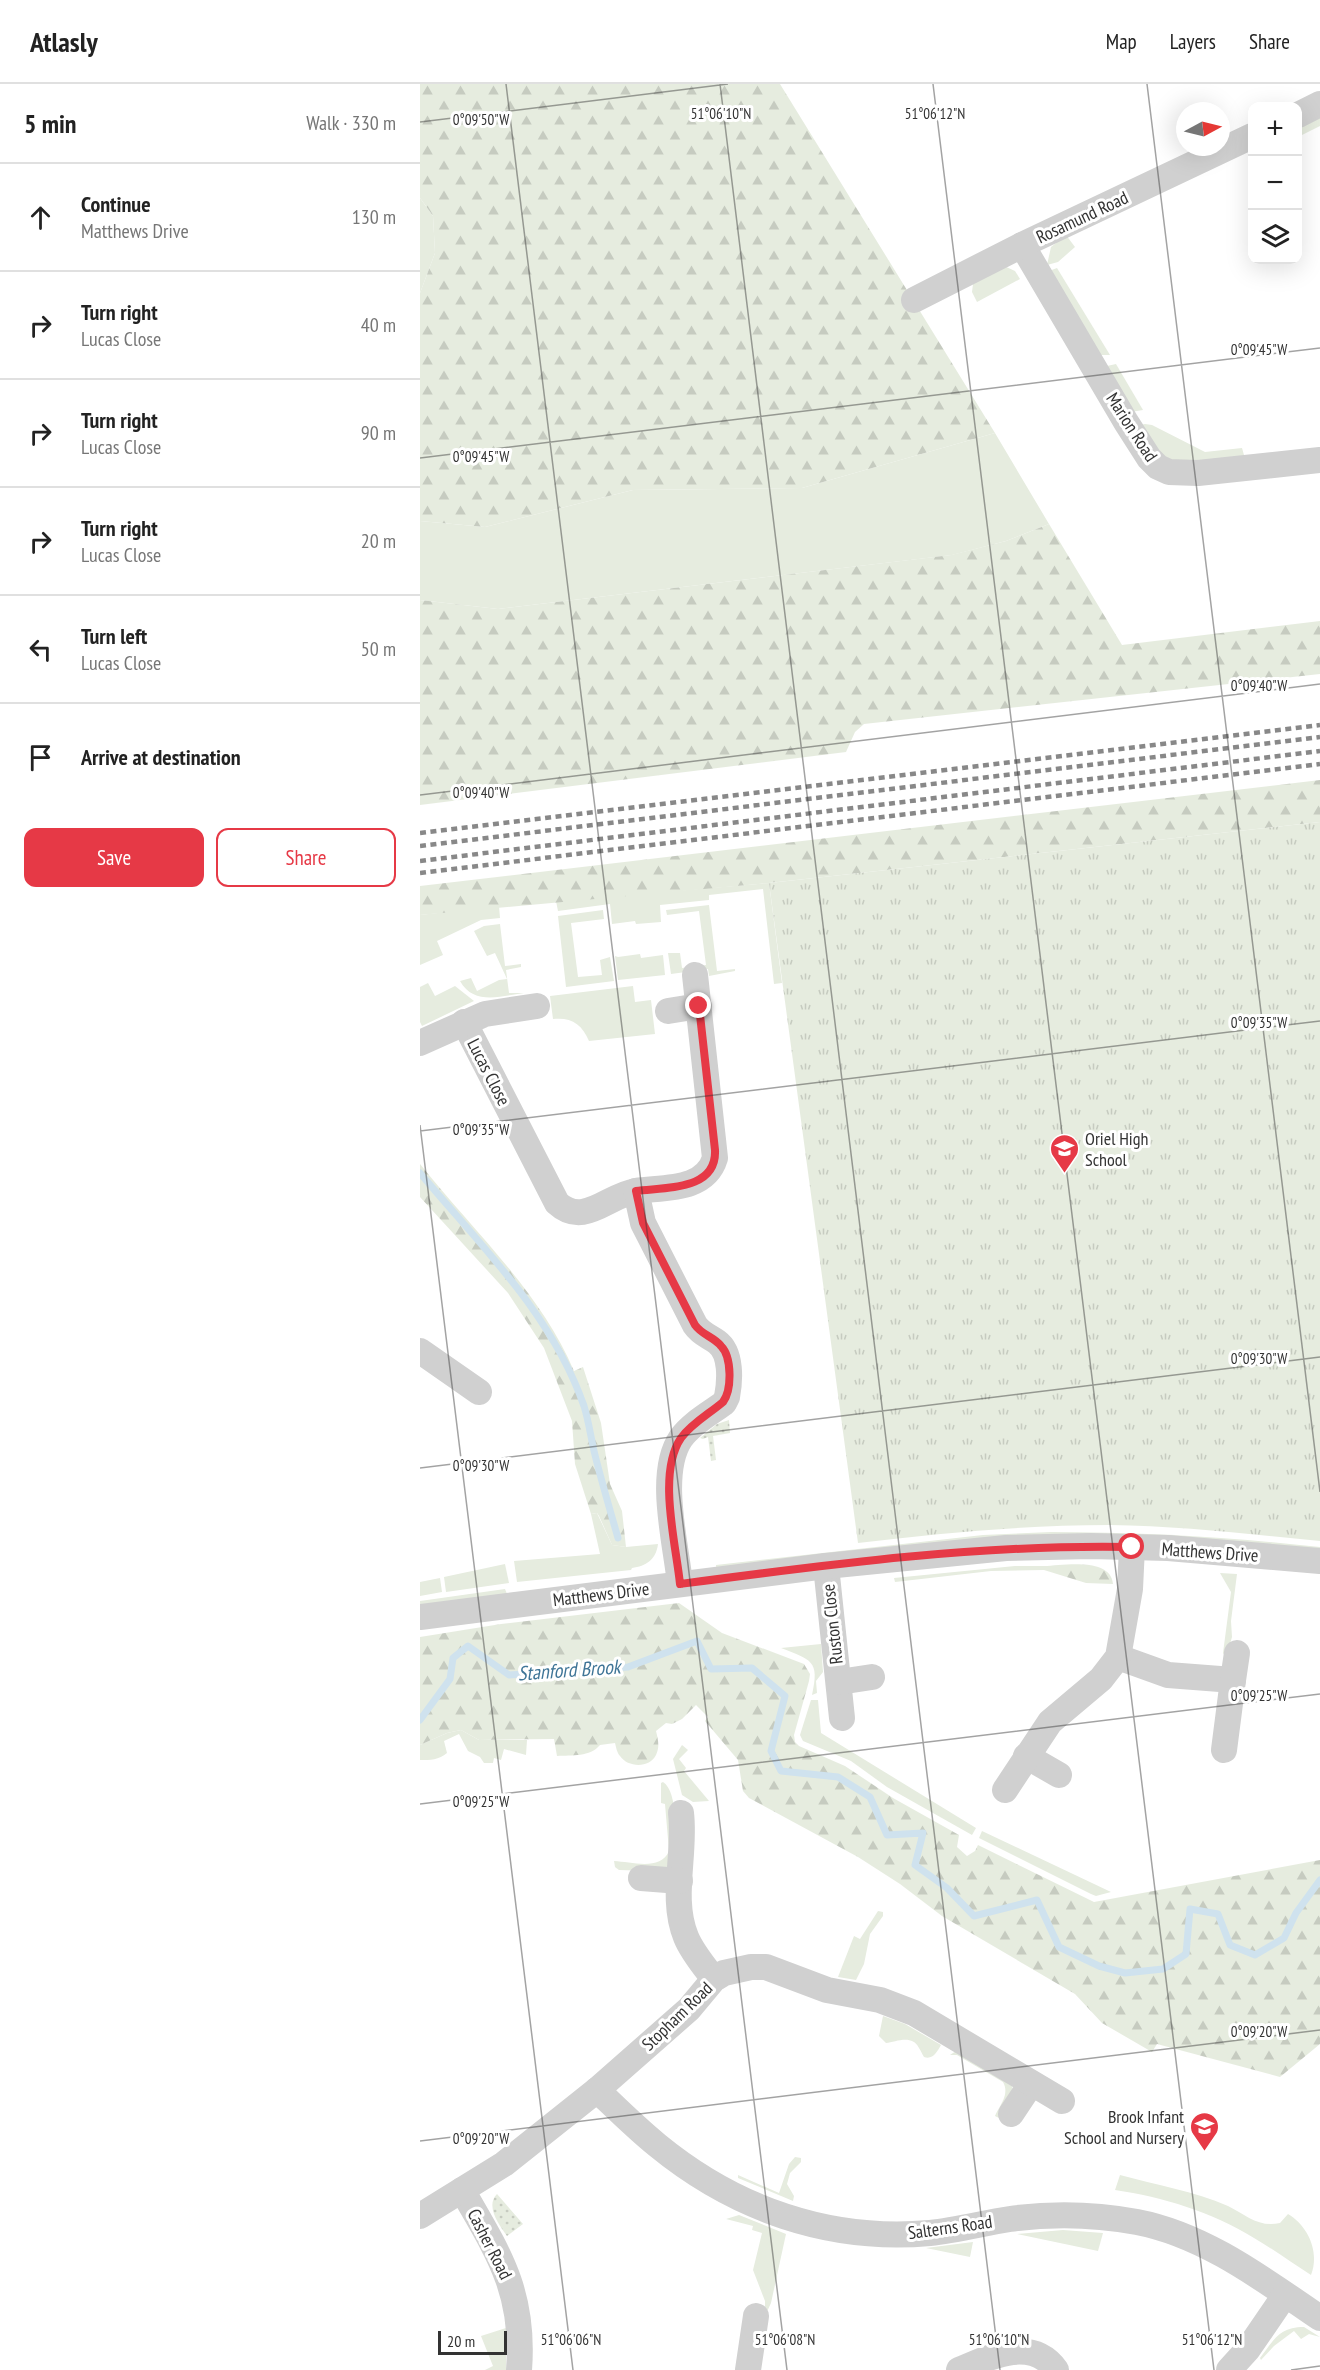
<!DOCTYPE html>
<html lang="en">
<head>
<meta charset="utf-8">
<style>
  :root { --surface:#fff; --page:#f6f6f6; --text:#222; --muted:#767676; --line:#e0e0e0; --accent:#e63946 }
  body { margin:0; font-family:"PT Sans Narrow",sans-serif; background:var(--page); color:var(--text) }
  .controls { position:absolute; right:18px; top:18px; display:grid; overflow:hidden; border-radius:12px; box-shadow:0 6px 24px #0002 }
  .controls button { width:54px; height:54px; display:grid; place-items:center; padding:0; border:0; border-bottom:2px solid var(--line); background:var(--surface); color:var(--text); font:30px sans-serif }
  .compass { position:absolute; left:756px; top:18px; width:54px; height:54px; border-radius:50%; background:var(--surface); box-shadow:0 6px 24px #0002; rotate:83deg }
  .scale { position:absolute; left:18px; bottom:15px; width:69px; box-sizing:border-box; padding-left:6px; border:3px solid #333; border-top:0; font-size:16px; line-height:21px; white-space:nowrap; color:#333; -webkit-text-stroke:4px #fff; paint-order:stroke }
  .stop { position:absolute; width:18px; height:18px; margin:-14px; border:4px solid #e63946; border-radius:50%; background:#fff }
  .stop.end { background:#e63946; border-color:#fff; box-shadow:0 2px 6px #0008 }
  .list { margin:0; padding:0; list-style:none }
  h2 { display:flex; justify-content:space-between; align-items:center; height:78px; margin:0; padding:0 24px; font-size:26px }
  h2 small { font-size:20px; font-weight:400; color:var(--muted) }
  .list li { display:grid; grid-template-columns:39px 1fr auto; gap:18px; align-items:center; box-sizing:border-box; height:108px; padding:0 24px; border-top:2px solid var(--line) }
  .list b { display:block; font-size:22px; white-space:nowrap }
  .list p { margin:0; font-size:20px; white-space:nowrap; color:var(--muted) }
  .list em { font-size:20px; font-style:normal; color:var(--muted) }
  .actions { display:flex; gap:12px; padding:18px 24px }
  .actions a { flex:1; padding:14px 0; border:2px solid var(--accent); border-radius:12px; text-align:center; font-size:21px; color:var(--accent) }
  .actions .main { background:var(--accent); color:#fff }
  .icon { flex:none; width:33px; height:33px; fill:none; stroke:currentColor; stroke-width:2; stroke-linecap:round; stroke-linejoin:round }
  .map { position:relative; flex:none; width:900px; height:2286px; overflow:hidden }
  header { display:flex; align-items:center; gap:36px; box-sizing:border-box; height:84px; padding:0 30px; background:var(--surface); border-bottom:2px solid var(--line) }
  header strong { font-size:28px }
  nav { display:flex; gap:33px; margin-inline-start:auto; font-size:21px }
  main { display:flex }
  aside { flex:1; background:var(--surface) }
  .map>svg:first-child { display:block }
</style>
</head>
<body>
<header>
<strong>Atlasly</strong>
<nav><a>Map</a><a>Layers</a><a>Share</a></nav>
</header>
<main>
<aside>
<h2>5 min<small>Walk · 330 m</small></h2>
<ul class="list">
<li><svg class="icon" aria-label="ahead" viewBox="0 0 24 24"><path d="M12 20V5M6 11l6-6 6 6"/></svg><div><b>Continue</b><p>Matthews Drive</p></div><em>130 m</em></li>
<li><svg class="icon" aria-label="right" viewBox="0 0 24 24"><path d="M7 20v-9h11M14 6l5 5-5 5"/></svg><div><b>Turn right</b><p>Lucas Close</p></div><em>40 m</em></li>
<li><svg class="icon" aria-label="right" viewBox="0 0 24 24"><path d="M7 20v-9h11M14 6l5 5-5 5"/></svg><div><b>Turn right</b><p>Lucas Close</p></div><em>90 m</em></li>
<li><svg class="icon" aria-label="right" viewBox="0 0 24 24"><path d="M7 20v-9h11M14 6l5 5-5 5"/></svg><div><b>Turn right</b><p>Lucas Close</p></div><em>20 m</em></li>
<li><svg class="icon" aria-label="left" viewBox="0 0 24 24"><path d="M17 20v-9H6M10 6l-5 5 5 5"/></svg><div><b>Turn left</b><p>Lucas Close</p></div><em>50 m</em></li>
<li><svg class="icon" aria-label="arrive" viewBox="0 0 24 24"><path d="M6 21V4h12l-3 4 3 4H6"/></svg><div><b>Arrive at destination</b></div></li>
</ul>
<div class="actions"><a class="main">Save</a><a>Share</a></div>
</aside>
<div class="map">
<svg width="900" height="2286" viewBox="0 0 900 2286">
  <defs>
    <pattern id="forest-firs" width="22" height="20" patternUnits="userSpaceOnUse" patternTransform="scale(1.5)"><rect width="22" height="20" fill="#e6ecdf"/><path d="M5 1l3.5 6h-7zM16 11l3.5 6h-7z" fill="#c6cbc0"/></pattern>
    <pattern id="park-tufts" width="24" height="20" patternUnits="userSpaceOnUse" patternTransform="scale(1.5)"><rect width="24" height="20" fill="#e6ecdf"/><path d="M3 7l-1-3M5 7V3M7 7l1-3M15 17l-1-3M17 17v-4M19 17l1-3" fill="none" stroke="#c6cbc0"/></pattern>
    <pattern id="garden-dots" width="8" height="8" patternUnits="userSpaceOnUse" patternTransform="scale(1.5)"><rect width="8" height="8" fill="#e6ecdf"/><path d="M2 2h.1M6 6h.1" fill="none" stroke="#c6cbc0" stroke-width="1.8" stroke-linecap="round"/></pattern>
  </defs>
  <rect width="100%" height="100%" fill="#fff"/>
  <g fill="#e6ecdf">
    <polygon points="900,30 900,42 878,53 878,41"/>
    <polygon points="0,114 13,132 15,169 0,209"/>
    <polygon points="646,151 655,163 638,178 627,181 631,163"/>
    <polygon points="582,181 595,187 600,195 557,218 552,208 553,200"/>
    <polygon points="637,184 690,271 679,271 629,187"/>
    <polygon points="696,280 723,326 711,328 687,282"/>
    <path d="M725 340 732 341 785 368 822 364 824 371 821 374C799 377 767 385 746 374 734 368 727 351 720 341Z"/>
    <polygon points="575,349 629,440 586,457 532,471 78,525 0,516 0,437 65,443 213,406 382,404"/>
    <polygon points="349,799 362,899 354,900 343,805 289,811 289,816 240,821 241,838 216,840 215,837 192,840 190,820 138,827 136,817"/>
    <polygon points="289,821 297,887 315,885 315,887 289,892 288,885 251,890 248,869 260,869 262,884 286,881 279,827 247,831 246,826"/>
    <polygon points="79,822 80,834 61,836 17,857 23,871 0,881 0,831"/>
    <polygon points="183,826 184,835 151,839 158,893 182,891 180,876 190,873 194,897 146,903 138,832"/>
    <path d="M80 840 85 882 101 880V883L86 886 89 909H104C81 912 54 922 40 897L51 894 57 907 79 896 87 895 75 869 67 872 54 847 64 842Z"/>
    <polygon points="220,870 221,874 243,871 245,891 198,896 195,872 198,873"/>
    <polygon points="8,899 15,912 35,902 54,917 2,942 0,938 0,903"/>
    <path d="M213 902 215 918 231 916 235 950 169 957C162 940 151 933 133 935L130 912Z"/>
    <path d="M177 1429 192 1461 206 1463 238 1460C236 1476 226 1482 212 1484L211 1486 97 1498 94 1477 180 1470 171 1430Z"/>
    <path d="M631 1448C722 1448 810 1453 900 1463V1467L296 1483V1481L563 1451Z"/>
    <polygon points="85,1480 89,1499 26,1508 24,1493"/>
    <polygon points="595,1482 624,1482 624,1486 571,1487 475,1498 474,1494"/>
    <polygon points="800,1489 817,1490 811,1537 812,1553 806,1574 803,1569 811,1508"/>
    <polygon points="20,1494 22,1508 0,1512 0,1498"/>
    <polygon points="85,1505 87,1510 0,1523 0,1517"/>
    <path d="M401 1560 403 1588 396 1597 397 1609 392 1611C400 1576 391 1576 361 1564Z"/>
    <polygon points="391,1616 398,1616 401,1649 556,1744 552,1751 467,1703 431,1677 383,1657 380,1651"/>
    <path d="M41 1646 59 1656H107L106 1671 84 1665 81 1676 74 1674 73 1679H64L60 1673 48 1667 39 1650 24 1657 27 1669C19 1676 10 1676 0 1676V1661L27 1649Z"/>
    <polygon points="262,1661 268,1666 259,1675 266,1684 264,1687 289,1717 273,1718 262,1711 253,1675"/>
    <path d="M243 1698C259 1708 255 1757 256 1775L246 1785 231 1787 199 1786 195 1783 194 1777C212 1778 241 1787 249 1767L245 1720 241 1719V1699Z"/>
    <polygon points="562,1747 691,1808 676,1812 671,1810 559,1754"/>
    <polygon points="458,1827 463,1828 463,1832 450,1850 444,1880 436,1896 418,1893 434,1852 440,1855"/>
    <path d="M463 1932 485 1940 521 1961C517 1968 513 1976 504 1973 502 1970 501 1967 499 1964 492 1950 476 1958 466 1959L459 1952Z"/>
    <path d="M536 1967 592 2000 593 2007 581 2035 575 2032C580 2021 590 2010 583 1998L537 1971H530Z"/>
    <polygon points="375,2073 381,2074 381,2078 370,2089 367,2100 374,2112 373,2117 318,2094 318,2091 359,2109 369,2080"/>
    <path d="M700 2091C736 2101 774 2107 808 2122 826 2131 839 2144 860 2139L868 2130C888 2142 900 2168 891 2191 872 2179 853 2165 834 2154 792 2128 743 2113 695 2106Z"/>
    <polygon points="319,2131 366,2150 351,2219 345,2232 345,2217 333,2186 342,2149 332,2146 333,2142 306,2135"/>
    <polygon points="643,2146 683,2149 678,2167 597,2150"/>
    <polygon points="553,2158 550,2173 506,2164"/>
    <path d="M884 2243 900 2253 889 2250 881 2255 874 2247 854 2262 841 2276 840 2274C854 2256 859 2243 884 2243Z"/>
    <polygon points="86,2244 86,2286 65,2286 73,2282 61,2252"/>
  </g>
  <g fill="url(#forest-firs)">
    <polygon points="0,0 360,0 575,349 382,404 213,406 65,443 0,437 0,209 15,169 13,132 0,114"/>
    <polygon points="629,440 702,561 900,537 900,590 444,640 435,648 426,668 0,721 0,516 78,525 531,471 586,457"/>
    <polygon points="900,696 900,738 349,799 0,831 0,802"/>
    <path d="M0 1080C53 1147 120 1207 154 1287L163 1283 181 1339 190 1400 202 1427 206 1463 192 1461 179 1432 177 1429 171 1430 155 1380 152 1337 124 1264 88 1209 0 1113Z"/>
    <path d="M624 1482C644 1481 691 1473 693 1500L666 1499 624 1486Z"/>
    <path d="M259 1519 302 1549 384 1580 390 1590 389 1597 374 1651 375 1658 379 1662 425 1682 473 1714 539 1751 537 1763 547 1772 555 1767 558 1761 674 1818 900 1776V1960L860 1993 737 1960 732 1968 682 1939 655 1910 522 1832 480 1800 438 1773 329 1714 323 1707 318 1676 285 1637 288 1633 276 1621 262 1635 252 1640 246 1639 236 1647C238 1655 240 1663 236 1671 230 1684 208 1684 200 1672 197 1669 196 1663 195 1659L180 1661C170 1673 152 1671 137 1672L134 1655 59 1656 41 1646 27 1649 0 1661V1553L81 1540Z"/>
  </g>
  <path fill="url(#park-tufts)" d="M900 738V1457C830 1450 760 1442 690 1441 605 1441 522 1449 438 1459L349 799Z"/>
  <g fill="url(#garden-dots)">
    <polygon points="309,1336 310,1349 293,1352 296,1376 291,1377 288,1353 283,1355 280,1354 297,1340"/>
    <path d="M77 2110 103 2140 87 2152C79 2141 65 2122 77 2110Z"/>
  </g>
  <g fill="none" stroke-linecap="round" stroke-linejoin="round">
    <g stroke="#cfe2ee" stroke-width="7">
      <path d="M0 1089C61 1162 132 1230 164 1322 169 1338 171 1355 175 1371 182 1399 190 1426 198 1454"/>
      <polyline points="0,1636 30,1595 33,1574 48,1562 89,1591 208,1583 277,1557 291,1585 332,1584 365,1612 351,1667 361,1687 418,1693 450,1713 467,1751 503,1749 495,1781 527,1804 554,1832 617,1816 639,1863 679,1882 705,1889 743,1885 766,1870 770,1825 798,1830 810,1861 835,1871 864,1854 876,1829 900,1796"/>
    </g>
    <g stroke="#d0d0d0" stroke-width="26">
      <polyline points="878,31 900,20"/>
      <polyline points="602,161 706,338 729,374 738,383 749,388 778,389 900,376"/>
      <polyline points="494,216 602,161 832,52"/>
      <polyline points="248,927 279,922"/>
      <path d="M44 938 137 1119C164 1144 188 1111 216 1107L223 1139 275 1241C281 1250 289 1252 297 1258 312 1269 310 1297 307 1313L304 1319C289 1330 272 1339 261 1354 237 1389 256 1459 260 1500"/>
      <polyline points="0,959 65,930 117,922"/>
      <path d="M216 1107C245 1103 285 1107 295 1074L275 891"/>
      <polyline points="0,1267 59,1308"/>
      <polyline points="406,1482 422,1634"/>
      <polyline points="0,1533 406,1482 586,1464 671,1462 748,1464 900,1477"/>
      <polyline points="698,1573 748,1591 813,1596 804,1666"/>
      <polyline points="813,1596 817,1569"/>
      <polyline points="419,1598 452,1593"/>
      <polyline points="606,1672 639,1691"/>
      <polyline points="585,1706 630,1638 681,1595 698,1573 710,1505 712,1463"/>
      <path d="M261 1729C266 1770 250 1814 266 1853 272 1868 284 1882 294 1895"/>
      <polyline points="221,1794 260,1797"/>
      <path d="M177 2006C197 2025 216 2044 237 2061 315 2125 409 2158 510 2149 537 2146 564 2139 590 2135 633 2129 674 2130 717 2138 785 2151 844 2196 900 2234"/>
      <polyline points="591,2030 611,2000"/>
      <path d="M42 2106C79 2170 105 2209 99 2286"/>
      <polyline points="0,2132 84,2080 177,2006 269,1925 294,1895 304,1889 331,1883 346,1883 407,1906 460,1916 494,1929 642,2017"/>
      <polyline points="328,2286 336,2232"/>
      <path d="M539 2286C569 2273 612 2252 636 2286"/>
      <polyline points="809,2286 828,2265 865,2211"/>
    </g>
    <g stroke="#888" stroke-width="4.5" stroke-dasharray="6 4.5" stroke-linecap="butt">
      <polyline points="0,749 900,641"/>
      <polyline points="0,762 900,653"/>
      <polyline points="0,777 900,667"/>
      <polyline points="0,789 900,680"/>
    </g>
  </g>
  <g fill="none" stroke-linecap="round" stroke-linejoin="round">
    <path stroke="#e63946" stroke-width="8" d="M279 922 295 1066C297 1107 245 1103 216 1107L223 1139 275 1241C282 1251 294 1253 301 1262 312 1273 312 1306 303 1318 289 1330 272 1339 261 1354 237 1389 256 1460 260 1500 411 1480 561 1460 712 1463"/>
  </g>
  <path fill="none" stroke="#333" stroke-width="1.5" stroke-opacity="0.45" d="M86 0 367 2286M300 0 580 2286M513 0 794 2286M727 0 900 1408M0 38 308 0M0 374 900 264M0 711 900 600M0 1041 153 2286M0 1047 900 937M0 1384 900 1273M0 1720 900 1610M0 2057 900 1946M871 2286 900 2282"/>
  <defs>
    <symbol id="school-pin" viewBox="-11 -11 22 30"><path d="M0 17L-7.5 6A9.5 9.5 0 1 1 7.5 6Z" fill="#e63946" stroke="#fff"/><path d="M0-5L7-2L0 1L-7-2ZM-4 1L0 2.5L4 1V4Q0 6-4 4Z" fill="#fff"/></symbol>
  </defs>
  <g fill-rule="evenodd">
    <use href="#school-pin" x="628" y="1048" width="33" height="45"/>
    <use href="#school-pin" x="768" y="2026" width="33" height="45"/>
  </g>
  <g text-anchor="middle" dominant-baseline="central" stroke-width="6" stroke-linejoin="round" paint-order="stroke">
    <g font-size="18" fill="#333" stroke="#fff">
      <text transform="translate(662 133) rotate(-25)">Rosamund Road</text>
      <text transform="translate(712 343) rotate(57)">Marion Road</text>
      <text transform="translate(69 988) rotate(63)">Lucas Close</text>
      <text transform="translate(790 1468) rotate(4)">Matthews Drive</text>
      <text transform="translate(181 1510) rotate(-7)">Matthews Drive</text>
      <text transform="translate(412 1540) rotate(-96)">Ruston Close</text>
      <text transform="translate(257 1932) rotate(-44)">Stopham Road</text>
      <text transform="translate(530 2143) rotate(-8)">Salterns Road</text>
      <text transform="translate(70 2160) rotate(63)">Casher Road</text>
    </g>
    <g font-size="18" fill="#333" stroke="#fff" text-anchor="start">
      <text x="665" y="1054">Oriel High<tspan x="665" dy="21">School</tspan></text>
      <text x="764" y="2032" text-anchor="end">Brook Infant<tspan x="764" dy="21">School and Nursery</tspan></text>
    </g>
    <g font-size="20" font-style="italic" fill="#3f7597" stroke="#fff">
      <text transform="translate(149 1586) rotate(-4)">Stanford Brook</text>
    </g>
  </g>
  <g font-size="15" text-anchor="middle" fill="#333" stroke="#fff" stroke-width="6" stroke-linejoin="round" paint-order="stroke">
    <text x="301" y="35">51°06'10"N</text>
    <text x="515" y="35">51°06'12"N</text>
    <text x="61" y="41">0°09'50"W</text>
    <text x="839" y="271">0°09'45"W</text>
    <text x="61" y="378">0°09'45"W</text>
    <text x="839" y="607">0°09'40"W</text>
    <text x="61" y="714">0°09'40"W</text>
    <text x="839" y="944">0°09'35"W</text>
    <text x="61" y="1051">0°09'35"W</text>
    <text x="839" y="1280">0°09'30"W</text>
    <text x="61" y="1387">0°09'30"W</text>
    <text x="839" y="1617">0°09'25"W</text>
    <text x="61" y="1723">0°09'25"W</text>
    <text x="839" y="1953">0°09'20"W</text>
    <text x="61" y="2060">0°09'20"W</text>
    <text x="151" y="2261">51°06'06"N</text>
    <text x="365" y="2261">51°06'08"N</text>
    <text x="579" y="2261">51°06'10"N</text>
    <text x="792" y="2261">51°06'12"N</text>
  </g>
</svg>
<div class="controls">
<button>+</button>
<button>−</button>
<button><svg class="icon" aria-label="layers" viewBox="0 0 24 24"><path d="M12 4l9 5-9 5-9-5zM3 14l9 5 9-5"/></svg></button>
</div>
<svg class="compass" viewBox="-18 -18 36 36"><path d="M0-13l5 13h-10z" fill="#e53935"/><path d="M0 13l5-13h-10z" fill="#767676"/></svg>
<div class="scale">20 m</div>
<div class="stop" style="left:712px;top:1463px"></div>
<div class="stop end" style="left:279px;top:922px"></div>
</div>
</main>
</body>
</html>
